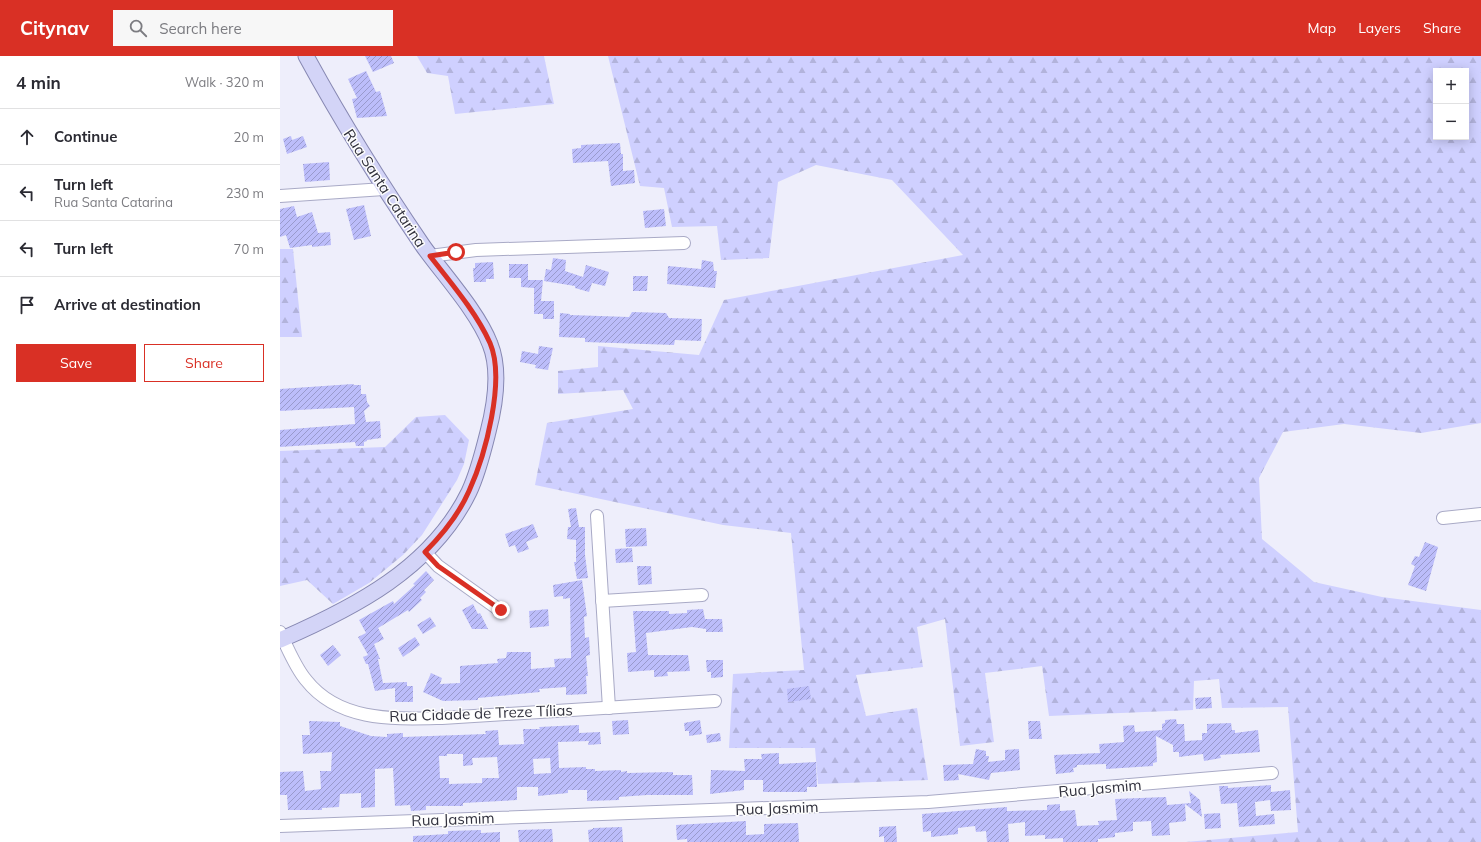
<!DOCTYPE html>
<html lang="en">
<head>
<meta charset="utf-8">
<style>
  :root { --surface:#fff; --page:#f7f7f7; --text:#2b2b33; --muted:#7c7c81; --line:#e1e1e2; --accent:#d93025 }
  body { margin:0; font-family:Mulish,sans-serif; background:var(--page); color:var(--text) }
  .controls { position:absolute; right:12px; top:12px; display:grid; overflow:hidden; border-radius:0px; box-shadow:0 2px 10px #0003 }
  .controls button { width:36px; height:36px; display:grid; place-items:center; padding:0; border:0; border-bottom:1px solid var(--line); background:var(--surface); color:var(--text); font:20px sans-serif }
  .stop { position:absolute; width:12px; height:12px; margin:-9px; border:3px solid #d93025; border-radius:50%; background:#fff }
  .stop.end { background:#d93025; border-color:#fff; box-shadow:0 1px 4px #0008 }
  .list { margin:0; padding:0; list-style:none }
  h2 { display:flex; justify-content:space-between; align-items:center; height:52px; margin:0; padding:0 16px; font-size:17px }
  h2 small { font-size:13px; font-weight:400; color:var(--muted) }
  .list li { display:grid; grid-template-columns:26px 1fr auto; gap:12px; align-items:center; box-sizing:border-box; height:56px; padding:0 16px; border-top:1px solid var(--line) }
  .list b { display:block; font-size:15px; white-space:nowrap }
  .list p { margin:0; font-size:13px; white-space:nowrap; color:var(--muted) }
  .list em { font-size:13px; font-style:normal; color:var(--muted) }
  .actions { display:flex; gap:8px; padding:12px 16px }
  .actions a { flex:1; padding:9px 0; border:1px solid var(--accent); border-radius:0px; text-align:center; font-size:14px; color:var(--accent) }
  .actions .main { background:var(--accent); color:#fff }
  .icon { flex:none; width:22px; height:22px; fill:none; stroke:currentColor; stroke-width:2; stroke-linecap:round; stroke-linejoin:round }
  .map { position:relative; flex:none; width:1201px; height:786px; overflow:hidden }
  header { display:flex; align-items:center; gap:24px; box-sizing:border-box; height:56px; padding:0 20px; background:var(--accent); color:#fff }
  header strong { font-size:19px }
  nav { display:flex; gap:22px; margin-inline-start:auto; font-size:14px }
  .search { width:280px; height:36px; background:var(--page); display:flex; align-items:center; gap:10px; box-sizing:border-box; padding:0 14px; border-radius:0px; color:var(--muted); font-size:15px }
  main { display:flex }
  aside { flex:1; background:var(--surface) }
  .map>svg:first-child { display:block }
</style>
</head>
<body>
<header>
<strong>Citynav</strong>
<div class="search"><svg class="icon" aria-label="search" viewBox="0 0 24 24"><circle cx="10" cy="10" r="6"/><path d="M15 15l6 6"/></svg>Search here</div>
<nav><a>Map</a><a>Layers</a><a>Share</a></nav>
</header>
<main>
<aside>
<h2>4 min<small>Walk · 320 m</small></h2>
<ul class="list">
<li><svg class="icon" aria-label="ahead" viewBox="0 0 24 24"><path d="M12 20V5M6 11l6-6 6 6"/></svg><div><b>Continue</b></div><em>20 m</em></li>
<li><svg class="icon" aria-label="left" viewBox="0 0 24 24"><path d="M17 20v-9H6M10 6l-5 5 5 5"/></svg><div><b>Turn left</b><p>Rua Santa Catarina</p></div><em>230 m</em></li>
<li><svg class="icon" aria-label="left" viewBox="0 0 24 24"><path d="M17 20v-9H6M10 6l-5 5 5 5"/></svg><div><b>Turn left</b></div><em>70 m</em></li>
<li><svg class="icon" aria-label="arrive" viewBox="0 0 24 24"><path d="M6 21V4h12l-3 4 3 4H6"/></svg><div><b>Arrive at destination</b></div></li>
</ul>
<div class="actions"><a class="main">Save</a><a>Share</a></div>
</aside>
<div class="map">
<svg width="1201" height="786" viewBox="0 0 1201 786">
  <defs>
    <pattern id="forest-firs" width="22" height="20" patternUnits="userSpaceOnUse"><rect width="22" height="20" fill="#cfd0ff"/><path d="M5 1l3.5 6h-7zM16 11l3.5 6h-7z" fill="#b2b3db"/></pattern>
    <pattern id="building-hatch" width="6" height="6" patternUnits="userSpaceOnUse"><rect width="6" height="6" fill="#bcbdfa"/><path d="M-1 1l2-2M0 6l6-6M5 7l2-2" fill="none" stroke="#999acc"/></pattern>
  </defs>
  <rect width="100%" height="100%" fill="#eeeefb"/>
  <g fill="url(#forest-firs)" fill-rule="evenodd">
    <polygon points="137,0 264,0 274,48 175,58 168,20 147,17"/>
    <path d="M328 0H1201V367L1141 377 1064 368 1003 376 979 422 982 483 1034 526 1102 541 1201 554V786H906L1018 776 1008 651 942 652 939 623 914 625 913 654 769 660 762 610 705 617 714 686 680 690 665 563 637 571 643 611 576 619 586 660 637 652 648 724 538 728 535 692H449L453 618 524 614 511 477 443 469 255 429 267 367 353 353 343 334 278 338V315L318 311V290L419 299 444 244 683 199 612 124 536 109 498 126 489 202 441 204 437 170 392 171 384 132 360 130ZM1156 15H1186V81H1156Z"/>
    <polygon points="0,193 13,193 22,281 0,281"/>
    <polygon points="165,359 189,384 184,408 177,424 142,479 123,499 89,527 53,548 27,524 0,530 0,395 105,391 136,361"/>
  </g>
  <g fill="url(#building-hatch)" fill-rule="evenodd">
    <polygon points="85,0 111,0 114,7 93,16"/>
    <polygon points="86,15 96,36 100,35 107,60 77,62 72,43 77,42 68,23"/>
    <polygon points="11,80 12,84 23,80 27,91 7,98 3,83"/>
    <polygon points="340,87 341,98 343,98 343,115 354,114 355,127 331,130 328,105 293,107 292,93 301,92 301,89"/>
    <polygon points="49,106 50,124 25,126 23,108"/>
    <polygon points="84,149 91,180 74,184 66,153"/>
    <polygon points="14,150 17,161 32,156 38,177 50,176 51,189 32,191 32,189 10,192 6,179 0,181 0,153"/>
    <polygon points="384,153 386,170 365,172 363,155"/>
    <polygon points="273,202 286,204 285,215 303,221 306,209 329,216 325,230 312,227 309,236 295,232 295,230 264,225 266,213 271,214"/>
    <polygon points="422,204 433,206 434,215 437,215 435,232 387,228 388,210 421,213"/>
    <polygon points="213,206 214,223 206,223 206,226 194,226 193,212 195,212 195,207"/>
    <polygon points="229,208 248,208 248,224 263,224 261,245 274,245 274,263 263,263 263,258 254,258 254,232 241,231 241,222 229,222"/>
    <polygon points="353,220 368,220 367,235 353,235"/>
    <polygon points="352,256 386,257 389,262 422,263 421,285 395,284 394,289 305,286 305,282 279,281 280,257 290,258 290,259 349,261"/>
    <polygon points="259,290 273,292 268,314 255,312 256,309 240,306 242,295 258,298"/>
    <polygon points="73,328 74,329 81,329 81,338 86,338 87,346 90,350 84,355 86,366 100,365 101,382 87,384 87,385 84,386 84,390 76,390 75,386 0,391 0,374 75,368 74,351 0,355 0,333"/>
    <polygon points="296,452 299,471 305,471 305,499 308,522 297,523 294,506 296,506 296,484 287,483 288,471 291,471 288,453"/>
    <polygon points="253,468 258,481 246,486 249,493 238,497 235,489 229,491 225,478"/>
    <polygon points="366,472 367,490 346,491 345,473"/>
    <polygon points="1145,486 1158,491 1146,535 1128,529 1135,510 1131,508 1135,500 1139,501"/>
    <polygon points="352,492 353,506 336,507 335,493"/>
    <polygon points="357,510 371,510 372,528 358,529"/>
    <polygon points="146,515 154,524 144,534 146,536 140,542 142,544 129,556 128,554 98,572 104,583 94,588 100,603 98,603 103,627 127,626 127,630 133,630 133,646 115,646 115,632 95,635 88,608 86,608 83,601 88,599 78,581 86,577 79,564 113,545 114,548 135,529 133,528"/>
    <polygon points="302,524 307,560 304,561 305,582 309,581 310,599 306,600 308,620 306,620 307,638 286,639 286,631 259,633 260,636 198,642 198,644 163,645 143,636 151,617 162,622 160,628 180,627 180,610 218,607 217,603 226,602 227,596 251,596 251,613 275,611 274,603 291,602 290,542 283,543 283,540 274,541 273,529"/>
    <polygon points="193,548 198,558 200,557 208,573 192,573 182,554"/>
    <polygon points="268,553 269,570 250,572 249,555"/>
    <polygon points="423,553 425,563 442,563 443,576 426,576 426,573 412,571 366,577 368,599 408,599 410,615 387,616 388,620 374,621 374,614 348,616 347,597 356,596 353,555 389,555 389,558 407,557 407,554"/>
    <polygon points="150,561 156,570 143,578 137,569"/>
    <polygon points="135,581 140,589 123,601 118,592"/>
    <polygon points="53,589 61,599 48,610 40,599"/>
    <polygon points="426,604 443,604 443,621 431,622 431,616 427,616"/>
    <polygon points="529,630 531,643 508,646 507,633"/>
    <polygon points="931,641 932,652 916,653 915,642"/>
    <polygon points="896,663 897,668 904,668 905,685 922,684 922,677 927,677 927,668 951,667 952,674 955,674 955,677 978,674 980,696 940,699 941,702 924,705 923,698 899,701 899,696 893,696 893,689 876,680 877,706 873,707 873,710 826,713 826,708 797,709 797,711 793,712 794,716 776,718 774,699 820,697 819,688 844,686 843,670 854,669 855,676 882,674 882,668 885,667 885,664"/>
    <polygon points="348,664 349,678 333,679 332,665"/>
    <polygon points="420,664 422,678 409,680 409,675 405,675 404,667"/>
    <path d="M29 665 60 666V670L91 680 107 681V678L123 677V681L206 678 205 675 218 674 219 689 244 688 243 673H260L259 671 299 669V677L320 676 321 688 308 689 309 685 278 686 279 712 306 711V713H315V715L341 714V716L347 715V717L393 716V719H412L413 739H367L339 741V744L307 745V734H288V737L258 740V731H237V744L183 747V750H146V754L131 755 130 749 115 750 113 712 95 713V751L81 752V737L60 738 59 751 42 752V754H8L7 739H0V716L23 715 25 735 41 733 40 715H51L52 696 23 698 22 679H30ZM167 698H183V710L193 709 192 702 217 701 219 722H202V727L169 728V722H160L159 700H167ZM270 702 271 717 254 718 253 703Z"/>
    <polygon points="748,665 760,665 762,683 749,683"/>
    <polygon points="440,677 441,685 427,687 426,679"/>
    <polygon points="696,693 706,695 706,700 709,700 708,706 725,704 725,694 739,693 740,714 711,717 709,724 678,718 679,724 664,725 663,709 693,708"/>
    <polygon points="499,697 499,708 536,706 537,731 527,731 527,736 483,736 483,724 464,724 464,734 430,738 431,714 465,715 464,703 482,703 481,698"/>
    <polygon points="991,729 991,736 1010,734 1011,754 991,755 990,744 975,746 976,760 994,758 995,768 959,771 957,747 941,748 939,730 948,730 948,732"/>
    <polygon points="909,735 920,744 922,761 905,748 906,765 889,767 890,779 872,780 871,765 853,766 853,775 835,777 835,781 818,783 818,786 783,786 783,782 765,783 765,779 745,780 745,766 728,768 729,786 707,786 706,775 696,776 695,770 678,772 678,778 661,780 651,781 651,775 643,776 642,758 727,751 727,755 767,754 767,749 780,748 780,755 795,754 797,770 819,769 818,765 837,764 835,743 886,741 887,749 911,747"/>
    <polygon points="940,757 941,772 925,773 924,758"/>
    <polygon points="466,765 466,779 484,778 484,768 518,767 519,786 407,786 407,783 397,784 396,769"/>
    <polygon points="616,770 617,786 604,786 604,780 599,781 599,771"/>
    <polygon points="342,771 343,786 309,786 308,774 313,773 313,772"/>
    <polygon points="272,773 273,786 239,786 238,774"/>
    <polygon points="201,774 201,777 220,776 220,786 133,786 133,780 168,778 168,775"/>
  </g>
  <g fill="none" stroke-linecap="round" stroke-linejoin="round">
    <defs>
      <g id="minor">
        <polyline points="0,140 104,133"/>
        <polyline points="150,200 196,194 404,187"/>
        <polyline points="317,460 329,652"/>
        <polyline points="1163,462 1201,458"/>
        <polyline points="145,496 158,510 221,555"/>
        <polyline points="322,545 422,539"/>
        <path d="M0 576C7 591 15 611 26 624 59 666 114 663 162 662L435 645"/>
        <polyline points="0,770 648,746 992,717"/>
      </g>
      <path id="major" d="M0 584C74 552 152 512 189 436 198 417 203 396 208 376 215 349 221 315 210 288 198 256 163 218 143 190 100 127 62 66 26 0"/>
    </defs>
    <use href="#minor" stroke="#a9aac6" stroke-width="14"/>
    <use href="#major" stroke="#8788b2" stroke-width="17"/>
    <use href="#minor" stroke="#fff" stroke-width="12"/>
    <use href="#major" stroke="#d3d4f7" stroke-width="15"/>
  </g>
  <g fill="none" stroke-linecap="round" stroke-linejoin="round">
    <path stroke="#d93025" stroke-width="5" d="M176 196 150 200C171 227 196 256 210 287 226 324 205 400 189 435 179 458 163 478 145 496L158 510 221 554"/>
  </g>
  <g text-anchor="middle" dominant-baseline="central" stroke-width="3" stroke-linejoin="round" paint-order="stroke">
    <g font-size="15" fill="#31313d" stroke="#fdfdfd">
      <text transform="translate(105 132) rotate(57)">Rua Santa Catarina</text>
      <text transform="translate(201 657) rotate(-2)">Rua Cidade de Treze Tílias</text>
      <text transform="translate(820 732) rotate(-5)">Rua Jasmim</text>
      <text transform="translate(497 752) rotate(-2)">Rua Jasmim</text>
      <text transform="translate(173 763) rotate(-2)">Rua Jasmim</text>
    </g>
  </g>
</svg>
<div class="controls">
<button>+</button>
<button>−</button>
</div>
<div class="stop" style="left:176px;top:196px"></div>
<div class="stop end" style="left:221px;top:554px"></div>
</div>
</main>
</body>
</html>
